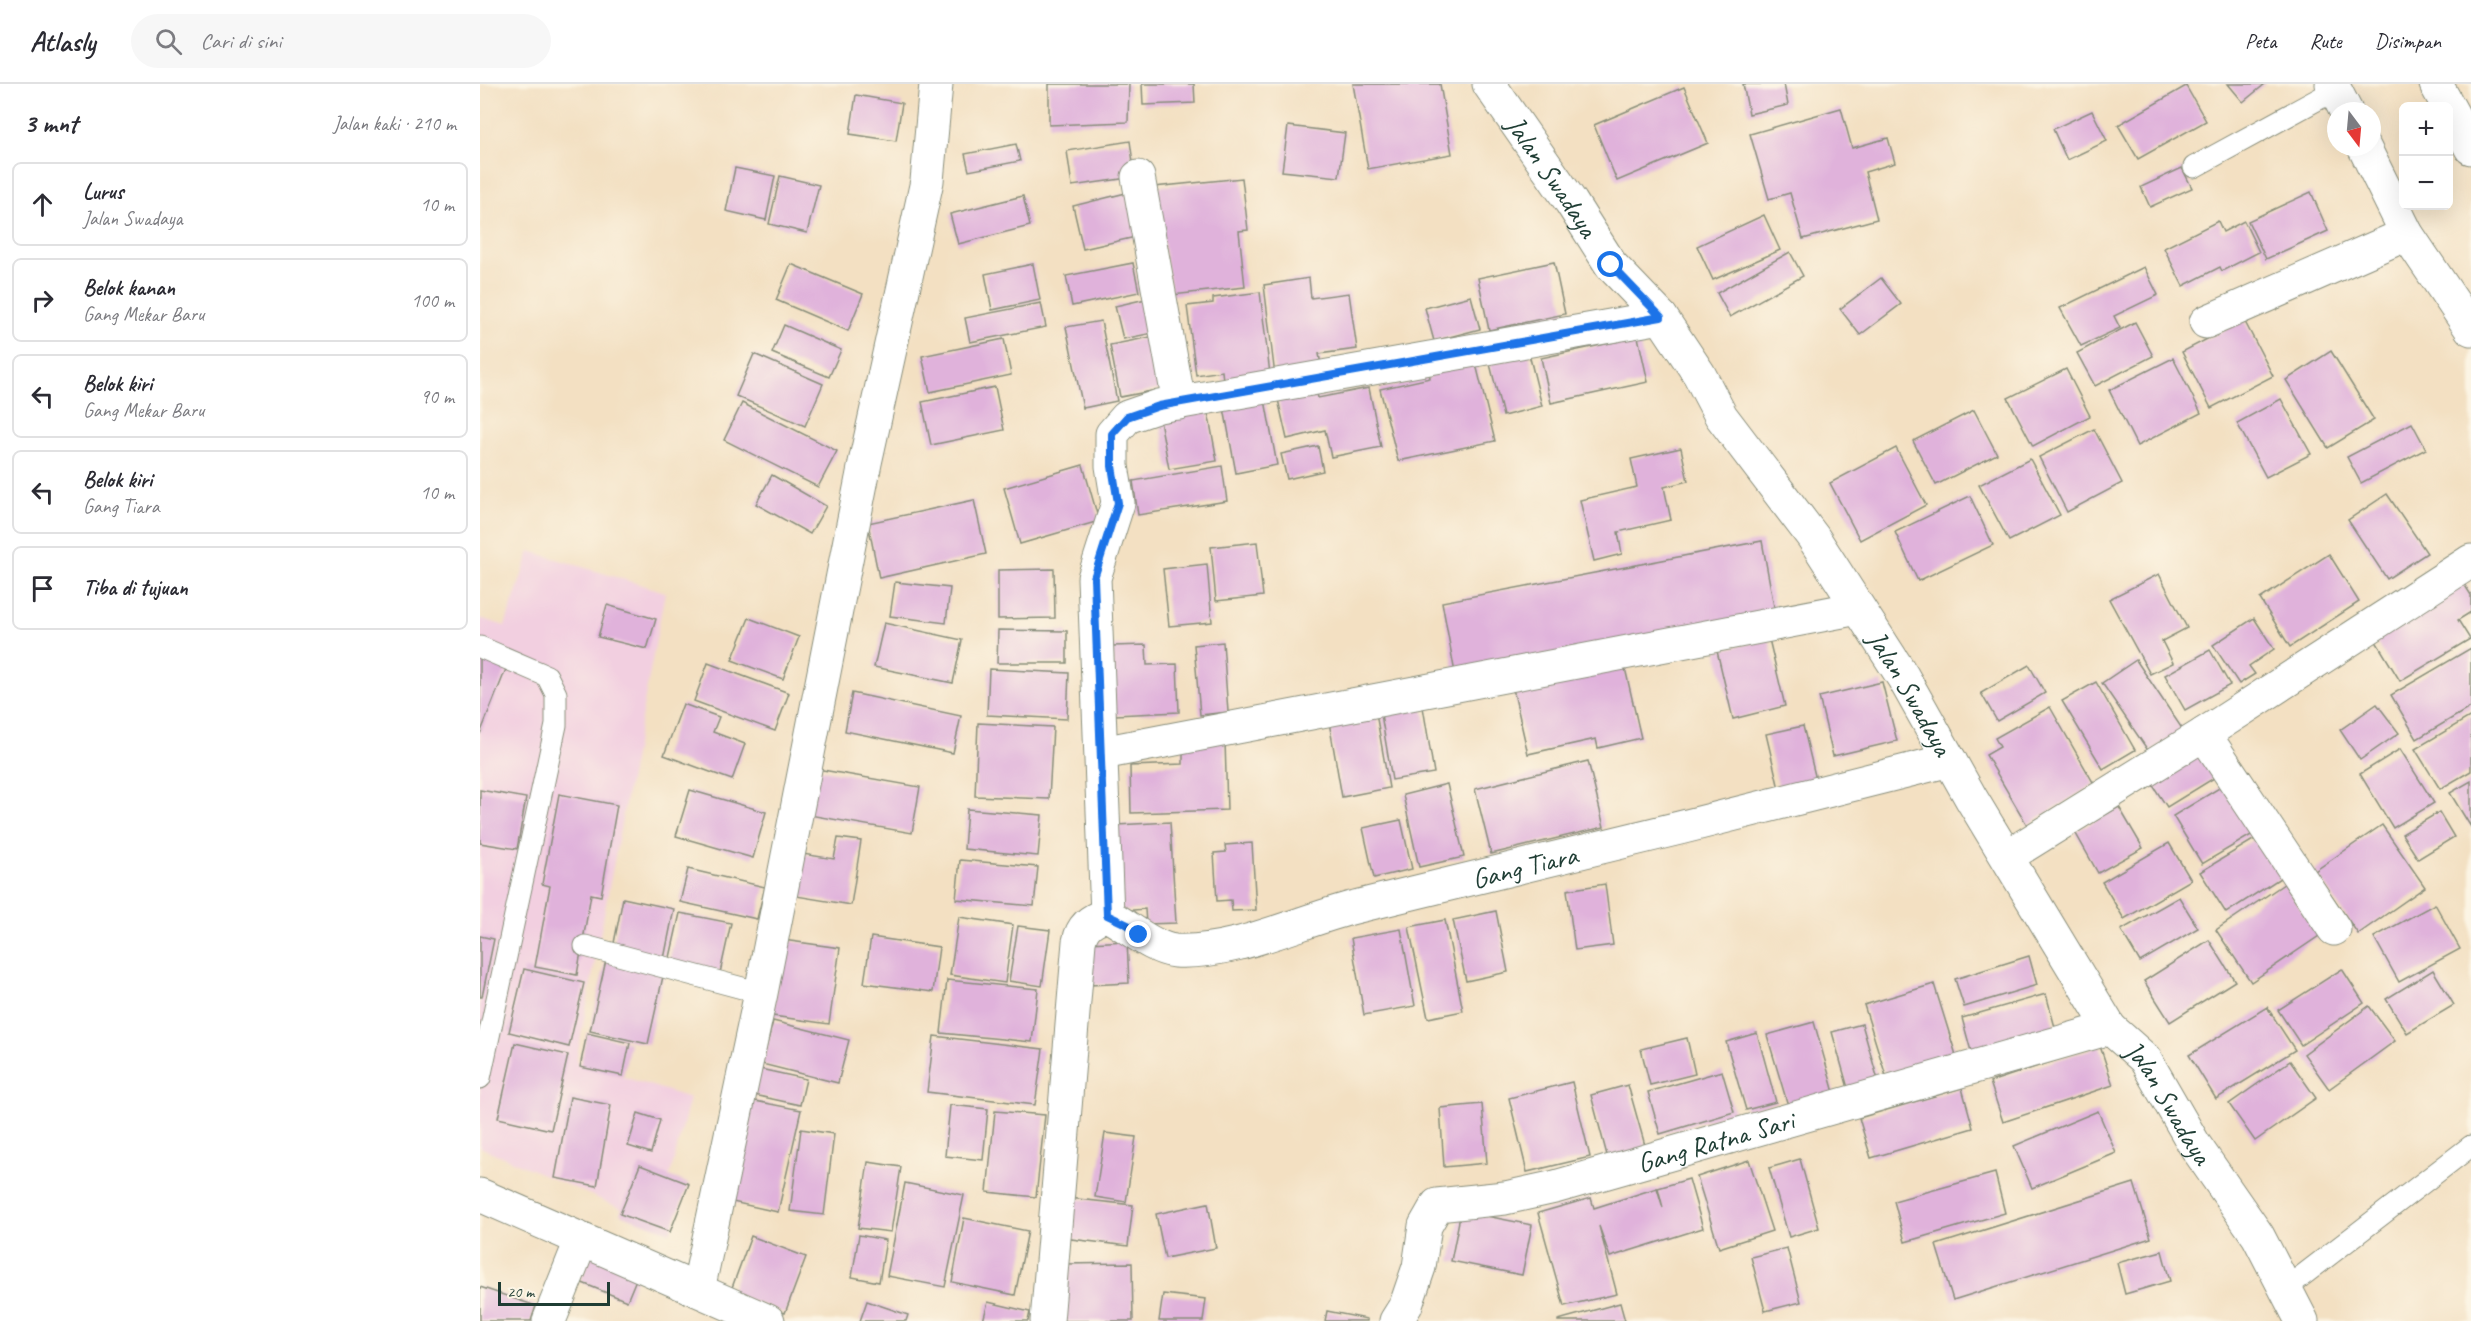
<!DOCTYPE html>
<html lang="id">
<head>
<meta charset="utf-8">
<style>
  :root { --surface:#fff; --page:#f7f7f7; --text:#2b2b33; --muted:#7c7c81; --line:#e1e1e2 }
  body { margin:0; font-family:Caveat,sans-serif; background:var(--page); color:var(--text) }
  .controls { position:absolute; right:18px; top:18px; display:grid; overflow:hidden; border-radius:9px; box-shadow:0 6px 24px #0002 }
  .controls button { width:54px; height:54px; display:grid; place-items:center; padding:0; border:0; border-bottom:2px solid var(--line); background:var(--surface); color:var(--text); font:30px sans-serif }
  .compass { position:absolute; left:1847px; top:18px; width:54px; height:54px; border-radius:50%; background:var(--surface); box-shadow:0 6px 24px #0002; rotate:164deg }
  .scale { position:absolute; left:18px; bottom:15px; width:112px; box-sizing:border-box; padding-left:6px; border:3px solid #1f3d34; border-top:0; font-size:16px; line-height:21px; white-space:nowrap; color:#1f3d34; -webkit-text-stroke:4px #fcf5e5; paint-order:stroke }
  .stop { position:absolute; width:18px; height:18px; margin:-14px; border:4px solid #1a73e8; border-radius:50%; background:#fff }
  .stop.end { background:#1a73e8; border-color:#fff; box-shadow:0 2px 6px #0008 }
  .list { margin:0; padding:0; list-style:none }
  h2 { display:flex; justify-content:space-between; align-items:center; height:78px; margin:0; padding:0 24px; font-size:26px }
  h2 small { font-size:20px; font-weight:400; color:var(--muted) }
  .list li { display:grid; grid-template-columns:39px 1fr auto; gap:18px; align-items:center; box-sizing:border-box; height:84px; margin:0 12px 12px; padding:0 12px; border:2px solid var(--line); border-radius:9px }
  .list b { display:block; font-size:22px; white-space:nowrap }
  .list p { margin:0; font-size:20px; white-space:nowrap; color:var(--muted) }
  .list em { font-size:20px; font-style:normal; color:var(--muted) }
  .icon { flex:none; width:33px; height:33px; fill:none; stroke:currentColor; stroke-width:2; stroke-linecap:round; stroke-linejoin:round }
  .map { position:relative; flex:none; width:1991px; height:1237px; overflow:hidden }
  header { display:flex; align-items:center; gap:36px; box-sizing:border-box; height:84px; padding:0 30px; background:var(--surface); border-bottom:2px solid var(--line) }
  header strong { font-size:28px }
  nav { display:flex; gap:33px; margin-inline-start:auto; font-size:21px }
  .search { width:420px; height:54px; background:var(--page); display:flex; align-items:center; gap:15px; box-sizing:border-box; padding:0 21px; border-radius:33px; color:var(--muted); font-size:22px }
  main { display:flex }
  aside { flex:1; background:var(--surface) }
  .map>svg:first-child { display:block }
</style>
</head>
<body>
<header>
<strong>Atlasly</strong>
<div class="search"><svg class="icon" aria-label="search" viewBox="0 0 24 24"><circle cx="10" cy="10" r="6"/><path d="M15 15l6 6"/></svg>Cari di sini</div>
<nav><a>Peta</a><a>Rute</a><a>Disimpan</a></nav>
</header>
<main>
<aside>
<h2>3 mnt<small>Jalan kaki · 210 m</small></h2>
<ul class="list">
<li><svg class="icon" aria-label="ahead" viewBox="0 0 24 24"><path d="M12 20V5M6 11l6-6 6 6"/></svg><div><b>Lurus</b><p>Jalan Swadaya</p></div><em>10 m</em></li>
<li><svg class="icon" aria-label="right" viewBox="0 0 24 24"><path d="M7 20v-9h11M14 6l5 5-5 5"/></svg><div><b>Belok kanan</b><p>Gang Mekar Baru</p></div><em>100 m</em></li>
<li><svg class="icon" aria-label="left" viewBox="0 0 24 24"><path d="M17 20v-9H6M10 6l-5 5 5 5"/></svg><div><b>Belok kiri</b><p>Gang Mekar Baru</p></div><em>90 m</em></li>
<li><svg class="icon" aria-label="left" viewBox="0 0 24 24"><path d="M17 20v-9H6M10 6l-5 5 5 5"/></svg><div><b>Belok kiri</b><p>Gang Tiara</p></div><em>10 m</em></li>
<li><svg class="icon" aria-label="arrive" viewBox="0 0 24 24"><path d="M6 21V4h12l-3 4 3 4H6"/></svg><div><b>Tiba di tujuan</b></div></li>
</ul>
</aside>
<div class="map">
<svg width="1991" height="1237" viewBox="0 0 1991 1237">
  <rect width="100%" height="100%" fill="#fcf5e5"/>
  <filter id="ink" filterUnits="userSpaceOnUse"><feTurbulence type="fractalNoise" baseFrequency=".0167" numOctaves="2"/><feDisplacementMap in="SourceGraphic" scale="12" xChannelSelector="R" yChannelSelector="G"/><feConvolveMatrix kernelMatrix="1 2 1 2 8 2 1 2 1" color-interpolation-filters="sRGB"/></filter>
  <filter id="wash" filterUnits="userSpaceOnUse"><feTurbulence type="fractalNoise" baseFrequency=".008" numOctaves="4" result="noise"/><feDisplacementMap in="SourceGraphic" scale="24" xChannelSelector="R" yChannelSelector="G"/><feGaussianBlur stdDeviation="1.35" result="paint"/><feColorMatrix in="noise" values="0 0 0 0 0 0 0 0 0 0 0 0 0 0 0 0 0 1.4 0 .05"/><feComposite in="paint" operator="in"/></filter>
  <g filter="url(#wash)">
    <rect width="100%" height="100%" fill="#f3e0c2"/>
    <polygon fill="#f2cfe0" points="50,467 185,508 96,978 210,1014 177,1140 0,1063 0,534 25,542"/>
    <g id="blocks">
      <g fill="#e0b2db">
        <polygon points="569,0 649,0 648,38 569,41"/>
        <polygon points="662,0 714,0 715,19 663,21"/>
        <polygon points="873,0 960,0 972,70 888,85"/>
        <polygon points="1263,0 1304,0 1308,21 1269,30"/>
        <polygon points="1748,0 1785,0 1763,18"/>
        <polygon points="1706,2 1726,37 1658,75 1638,41"/>
        <polygon points="1204,3 1228,59 1137,97 1114,41"/>
        <polygon points="376,11 422,19 416,57 370,50"/>
        <polygon points="1361,24 1372,64 1408,54 1415,79 1385,88 1397,135 1323,155 1310,109 1289,115 1270,50"/>
        <polygon points="1612,27 1627,57 1587,76 1573,45"/>
        <polygon points="808,42 865,49 859,93 802,87"/>
        <polygon points="650,57 655,93 592,102 587,67"/>
        <polygon points="536,60 540,77 489,87 485,70"/>
        <polygon points="255,84 295,92 286,136 246,127"/>
        <polygon points="1702,84 1712,104 1670,123 1661,103"/>
        <polygon points="300,92 339,101 327,149 289,140"/>
        <polygon points="762,94 768,146 759,147 765,203 692,211 674,103"/>
        <polygon points="650,108 660,152 603,165 593,122"/>
        <polygon points="1831,108 1848,147 1786,175 1768,137"/>
        <polygon points="543,112 550,142 478,160 470,130"/>
        <polygon points="1284,131 1300,166 1233,196 1217,162"/>
        <polygon points="1738,137 1743,148 1764,137 1779,168 1742,187 1740,183 1703,202 1684,164"/>
        <polygon points="1310,168 1323,192 1250,233 1237,209"/>
        <polygon points="1074,178 1085,230 1009,246 998,194"/>
        <polygon points="653,179 659,208 592,222 586,192"/>
        <polygon points="311,180 383,210 368,247 296,216"/>
        <polygon points="553,180 560,216 512,226 505,190"/>
        <polygon points="1664,183 1678,211 1634,232 1640,244 1601,262 1580,224"/>
        <polygon points="829,194 831,214 869,209 877,265 839,270 842,286 795,292 784,201"/>
        <polygon points="1401,194 1421,220 1380,251 1360,225"/>
        <polygon points="780,208 790,290 743,296 742,287 716,291 707,222 733,219 733,214"/>
        <polygon points="991,212 1000,245 954,257 945,224"/>
        <polygon points="666,215 673,249 643,255 635,222"/>
        <polygon points="561,219 566,243 490,258 485,234"/>
        <polygon points="1764,236 1793,292 1731,324 1702,268"/>
        <polygon points="621,237 637,317 603,324 586,243"/>
        <polygon points="1655,238 1673,272 1615,302 1597,269"/>
        <polygon points="304,241 361,266 349,293 292,269"/>
        <polygon points="671,253 682,305 640,313 630,261"/>
        <polygon points="1158,253 1168,298 1071,319 1061,274"/>
        <polygon points="524,255 531,291 450,308 442,272"/>
        <polygon points="1851,267 1894,336 1848,364 1806,296"/>
        <polygon points="274,270 343,300 325,342 256,312"/>
        <polygon points="1049,270 1062,322 1023,332 1010,280"/>
        <polygon points="1693,274 1721,329 1657,362 1629,306"/>
        <polygon points="995,276 1015,357 918,377 900,305 950,294 949,287"/>
        <polygon points="1586,285 1610,332 1553,362 1528,314"/>
        <polygon points="835,302 838,314 889,304 901,363 851,373 845,346 807,355 797,311"/>
        <polygon points="515,303 524,346 451,361 442,318"/>
        <polygon points="1801,315 1831,370 1786,393 1757,339"/>
        <polygon points="785,316 797,381 756,389 744,324"/>
        <polygon points="262,319 357,367 338,403 244,356"/>
        <polygon points="727,322 737,377 689,385 679,331"/>
        <polygon points="1494,326 1517,370 1456,401 1433,357"/>
        <polygon points="1932,339 1946,365 1881,399 1867,373"/>
        <polygon points="1614,345 1642,399 1587,428 1559,373"/>
        <polygon points="838,362 843,387 807,395 801,370"/>
        <polygon points="1201,364 1208,397 1184,403 1191,436 1138,448 1142,470 1114,477 1100,416 1157,403 1151,375"/>
        <polygon points="1416,364 1446,421 1380,456 1350,399"/>
        <polygon points="1550,375 1580,431 1529,457 1499,401"/>
        <polygon points="603,381 619,437 540,460 524,404"/>
        <polygon points="742,382 747,417 658,431 653,397"/>
        <polygon points="292,391 346,422 330,450 276,420"/>
        <polygon points="1907,410 1947,469 1907,495 1868,436"/>
        <polygon points="1490,412 1513,461 1438,497 1415,448"/>
        <polygon points="494,416 506,470 399,494 388,439"/>
        <polygon points="1282,457 1295,528 975,589 962,518"/>
        <polygon points="777,458 783,512 736,517 731,463"/>
        <polygon points="1849,470 1879,518 1810,563 1780,515"/>
        <polygon points="727,480 732,538 689,542 683,485"/>
        <polygon points="574,485 575,534 518,535 518,486"/>
        <polygon points="1679,490 1707,544 1682,557 1693,579 1670,590 1629,515"/>
        <polygon points="415,498 470,504 466,539 410,532"/>
        <polygon points="1984,500 1991,511 1991,528 1978,536 1990,555 1920,597 1894,554"/>
        <polygon points="127,521 176,535 167,565 118,553"/>
        <polygon points="269,534 319,553 303,595 252,576"/>
        <polygon points="1774,534 1794,565 1769,582 1775,590 1759,600 1733,561"/>
        <polygon points="404,539 482,556 473,599 394,583"/>
        <polygon points="518,546 587,547 587,579 517,579"/>
        <polygon points="1289,555 1305,622 1253,635 1237,567"/>
        <polygon points="743,558 748,628 720,631 714,561"/>
        <polygon points="666,561 667,581 697,580 699,628 635,631 632,562"/>
        <polygon points="1991,564 1991,623 1937,655 1911,611"/>
        <polygon points="1730,566 1750,601 1705,626 1685,591"/>
        <polygon points="0,574 26,585 0,650"/>
        <polygon points="1143,575 1161,654 1118,664 1116,655 1048,670 1032,600"/>
        <polygon points="1656,576 1703,646 1669,668 1622,599"/>
        <polygon points="228,579 309,609 295,647 214,617"/>
        <polygon points="1549,581 1565,609 1517,637 1501,609"/>
        <polygon points="509,585 589,589 587,635 507,631"/>
        <polygon points="1402,598 1417,657 1353,672 1339,613"/>
        <polygon points="1616,598 1655,666 1623,685 1582,617"/>
        <polygon points="372,609 481,632 473,669 365,647"/>
        <polygon points="203,620 239,633 233,648 265,660 252,696 184,671"/>
        <polygon points="1897,620 1919,649 1880,676 1860,646"/>
        <polygon points="943,623 954,689 912,696 901,630"/>
        <polygon points="1570,623 1614,700 1547,741 1506,671 1520,663 1515,654"/>
        <polygon points="896,629 909,704 862,713 849,638"/>
        <polygon points="1991,632 1991,687 1960,705 1935,665"/>
        <polygon points="498,639 573,643 569,715 495,712"/>
        <polygon points="1323,642 1337,700 1300,709 1286,650"/>
        <polygon points="745,656 747,726 651,729 650,682 703,680 703,658"/>
        <polygon points="1723,664 1739,691 1687,723 1670,697"/>
        <polygon points="1920,665 1954,719 1913,744 1880,690"/>
        <polygon points="1108,677 1124,743 1011,770 995,705"/>
        <polygon points="337,685 440,703 432,749 329,731"/>
        <polygon points="1991,697 1991,743 1970,709"/>
        <polygon points="1749,698 1778,747 1722,780 1693,732"/>
        <polygon points="967,700 984,773 939,783 923,711"/>
        <polygon points="0,706 46,714 37,765 0,759"/>
        <polygon points="210,706 286,728 273,774 196,752"/>
        <polygon points="79,710 137,721 121,812 111,810 97,891 55,883 70,802 62,800"/>
        <polygon points="1639,723 1663,764 1618,789 1595,748"/>
        <polygon points="487,725 562,731 558,772 484,765"/>
        <polygon points="1959,728 1974,753 1938,775 1922,750"/>
        <polygon points="921,736 932,785 894,794 883,744"/>
        <polygon points="690,738 696,839 666,840 665,825 642,827 637,741"/>
        <polygon points="1902,741 1945,803 1878,850 1835,787"/>
        <polygon points="1783,750 1808,789 1746,829 1720,788"/>
        <polygon points="358,754 381,757 371,821 316,812 323,770 354,775"/>
        <polygon points="772,759 776,826 752,827 751,816 737,817 734,769 746,768 745,761"/>
        <polygon points="1689,759 1711,796 1644,835 1622,798"/>
        <polygon points="480,776 558,783 554,822 476,815"/>
        <polygon points="208,785 285,803 277,835 200,818"/>
        <polygon points="1125,800 1133,861 1095,866 1087,806"/>
        <polygon points="1804,800 1839,852 1771,898 1736,846"/>
        <polygon points="1699,813 1718,844 1660,878 1641,846"/>
        <polygon points="143,814 194,825 184,875 133,864"/>
        <polygon points="1955,820 1980,865 1919,898 1894,853"/>
        <polygon points="1016,827 1028,888 986,897 973,836"/>
        <polygon points="200,829 251,839 240,889 189,878"/>
        <polygon points="479,833 533,841 525,899 470,891"/>
        <polygon points="965,836 983,927 948,934 929,843"/>
        <polygon points="538,842 570,846 562,902 529,897"/>
        <polygon points="921,845 935,922 884,931 871,854"/>
        <polygon points="0,852 14,855 2,913 0,913"/>
        <polygon points="391,853 459,863 453,908 384,899"/>
        <polygon points="303,856 360,864 349,940 293,932"/>
        <polygon points="1729,856 1755,897 1690,938 1664,897"/>
        <polygon points="647,857 649,899 610,901 609,859"/>
        <polygon points="1549,872 1557,901 1484,923 1475,895"/>
        <polygon points="126,876 184,888 168,960 110,947"/>
        <polygon points="44,885 104,899 89,963 29,948"/>
        <polygon points="1862,885 1884,919 1821,961 1798,926"/>
        <polygon points="1953,886 1974,921 1927,949 1906,915"/>
        <polygon points="467,896 558,905 552,958 461,949"/>
        <polygon points="1454,900 1476,971 1406,992 1384,921"/>
        <polygon points="1566,910 1576,947 1492,971 1482,934"/>
        <polygon points="1889,922 1915,957 1849,1005 1824,970"/>
        <polygon points="1787,923 1815,966 1736,1015 1709,971"/>
        <polygon points="293,937 369,956 358,999 282,980"/>
        <polygon points="1334,938 1355,1012 1309,1025 1287,951"/>
        <polygon points="1382,940 1398,996 1368,1004 1352,948"/>
        <polygon points="107,949 150,959 143,992 100,983"/>
        <polygon points="1277,949 1296,1018 1266,1026 1246,958"/>
        <polygon points="454,952 563,965 555,1021 447,1008"/>
        <polygon points="1207,954 1215,990 1170,1001 1161,965"/>
        <polygon points="35,959 88,971 71,1046 18,1034"/>
        <polygon points="1620,962 1633,1001 1523,1038 1510,998"/>
        <polygon points="1810,977 1836,1014 1775,1057 1749,1020"/>
        <polygon points="280,985 326,995 320,1021 274,1011"/>
        <polygon points="1242,987 1254,1028 1180,1050 1168,1008"/>
        <polygon points="1092,998 1110,1073 1047,1088 1029,1014"/>
        <polygon points="1148,1001 1166,1065 1128,1075 1111,1011"/>
        <polygon points="1482,1004 1493,1044 1391,1074 1379,1034"/>
        <polygon points="90,1013 131,1021 117,1102 75,1094"/>
        <polygon points="270,1016 321,1026 298,1128 248,1117"/>
        <polygon points="1002,1020 1007,1079 964,1083 960,1024"/>
        <polygon points="470,1021 508,1025 503,1076 465,1072"/>
        <polygon points="515,1027 565,1031 556,1113 507,1108"/>
        <polygon points="1618,1027 1636,1069 1552,1104 1534,1062"/>
        <polygon points="158,1029 180,1036 171,1069 148,1062"/>
        <polygon points="321,1045 354,1050 344,1131 310,1127"/>
        <polygon points="625,1049 656,1053 646,1118 615,1113"/>
        <polygon points="1320,1075 1339,1144 1309,1153 1289,1084"/>
        <polygon points="1269,1076 1292,1147 1239,1164 1217,1093"/>
        <polygon points="388,1078 421,1083 411,1148 378,1144"/>
        <polygon points="160,1081 209,1100 190,1148 140,1130"/>
        <polygon points="1515,1089 1525,1129 1425,1158 1414,1117"/>
        <polygon points="1209,1095 1223,1144 1130,1173 1119,1142 1137,1210 1084,1222 1058,1129 1111,1114 1114,1124 1177,1104 1183,1124 1178,1104"/>
        <polygon points="425,1099 484,1111 465,1203 407,1192"/>
        <polygon points="1654,1099 1671,1154 1473,1216 1456,1161"/>
        <polygon points="588,1114 653,1121 648,1162 583,1154"/>
        <polygon points="728,1119 736,1164 685,1174 676,1130"/>
        <polygon points="981,1127 1052,1141 1042,1191 971,1177"/>
        <polygon points="484,1134 548,1147 535,1211 472,1198"/>
        <polygon points="379,1151 406,1156 399,1198 372,1193"/>
        <polygon points="271,1152 326,1173 305,1229 250,1209"/>
        <polygon points="1307,1164 1321,1218 1285,1227 1271,1173"/>
        <polygon points="1682,1167 1690,1197 1645,1210 1637,1179"/>
        <polygon points="112,1170 159,1188 147,1217 100,1198"/>
        <polygon points="652,1179 653,1237 583,1237 583,1180"/>
        <polygon points="0,1203 56,1222 51,1237 0,1237"/>
        <polygon points="683,1210 726,1215 723,1237 679,1237"/>
        <polygon points="387,1217 428,1231 426,1237 380,1237"/>
        <polygon points="508,1218 550,1228 548,1237 503,1237"/>
        <polygon points="1140,1219 1145,1237 1078,1237 1078,1236"/>
        <polygon points="847,1227 887,1235 887,1237 845,1237"/>
      </g>
    </g>
  </g>
  <g filter="url(#ink)">
    <use href="#blocks" fill-opacity="0" stroke="#898e7b" stroke-width="1.5"/>
    <g fill="none" stroke-linecap="round" stroke-linejoin="round">
      <defs>
        <g id="lane">
          <polyline points="1714,83 1855,6"/>
          <polyline points="0,563 67,592 76,610 76,641 0,994"/>
          <polyline points="105,862 281,909"/>
          <polyline points="1805,1205 1991,1062"/>
        </g>
        <g id="street">
          <path id="s1" d="M1009 0 1091 118 1131 181 1181 233 1219 290 1241 332 1333 453 1423 593 1491 714 1630 944 1665 975 1714 1060 1778 1152 1822 1237"/>
          <polyline points="658,93 699,319"/>
          <polyline points="1726,238 1927,150"/>
          <polyline points="1724,650 1854,845"/>
          <polyline points="622,669 1378,524"/>
          <polyline points="1528,772 1724,650 1991,477"/>
          <polyline points="627,831 614,494 638,419 632,382 632,350 647,333 679,322 1181,233"/>
          <path id="s2" d="M627 831C647 841 673 865 695 867 757 870 820 836 879 822 1077 775 1273 726 1470 676"/>
          <polyline points="218,1206 281,909 385,379 447,97 456,0"/>
          <polyline points="69,1237 101,1157"/>
          <path d="M567 1237 599 858C602 842 611 835 627 831"/>
          <path id="s3" d="M916 1237 926 1221 939 1183 945 1142 957 1121 1025 1114 1075 1103 1630 944"/>
        </g>
        <polyline id="secondary" points="0,1111 288,1237"/>
        <g id="highway">
          <polyline points="1852,0 1866,27"/>
          <polyline points="1956,0 1991,64"/>
          <polyline points="1884,63 1927,150 1991,245"/>
        </g>
      </defs>
      <use href="#lane" stroke="#898e7b" stroke-width="23"/>
      <use href="#street" stroke="#898e7b" stroke-width="35"/>
      <use href="#secondary" stroke="#898e7b" stroke-width="35"/>
      <use href="#highway" stroke="#898e7b" stroke-width="35"/>
      <use href="#lane" stroke="#fff" stroke-width="21"/>
      <use href="#street" stroke="#fff" stroke-width="33"/>
      <use href="#secondary" stroke="#fff" stroke-width="33"/>
      <use href="#highway" stroke="#fff" stroke-width="33"/>
    </g>
  </g>
  <g fill="none" stroke-linecap="round" stroke-linejoin="round" filter="url(#ink)">
    <polyline stroke="#1a73e8" stroke-width="8" points="659,851 648,841 627,831 614,494 638,419 632,382 632,350 647,333 679,322 1181,233 1131,181"/>
  </g>
  <g text-anchor="middle" dominant-baseline="central" stroke-width="4.5" stroke-linejoin="round" paint-order="stroke">
    <g font-size="28" fill="#1f3d34" stroke="#fcf5e5">
      <text stroke="none"><textPath href="#s1" startOffset="112">Jalan Swadaya</textPath></text>
      <text stroke="none"><textPath href="#s1" startOffset="742">Jalan Swadaya</textPath></text>
      <text stroke="none"><textPath href="#s2" startOffset="438">Gang Tiara</textPath></text>
      <text stroke="none"><textPath href="#s1" startOffset="1228">Jalan Swadaya</textPath></text>
      <text stroke="none"><textPath href="#s3" startOffset="411">Gang Ratna Sari</textPath></text>
    </g>
  </g>
</svg>
<div class="controls">
<button>+</button>
<button>−</button>
</div>
<svg class="compass" viewBox="-18 -18 36 36"><path d="M0-13l5 13h-10z" fill="#e53935"/><path d="M0 13l5-13h-10z" fill="#7c7c81"/></svg>
<div class="scale">20 m</div>
<div class="stop" style="left:1131px;top:181px"></div>
<div class="stop end" style="left:659px;top:851px"></div>
</div>
</main>
</body>
</html>
